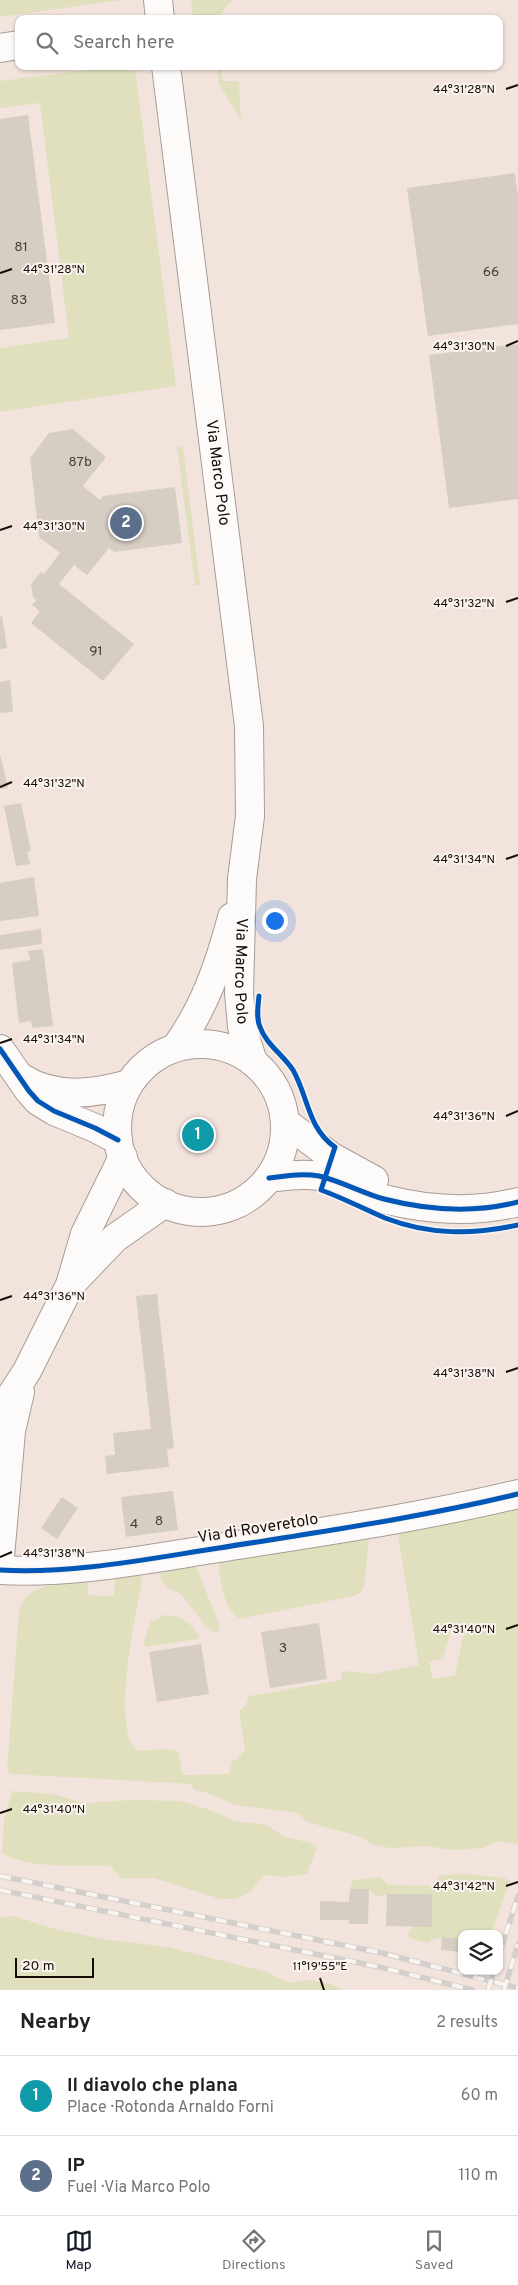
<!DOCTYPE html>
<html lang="en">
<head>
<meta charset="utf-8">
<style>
  :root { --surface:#fff; --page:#f6f6f6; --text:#222; --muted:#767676; --line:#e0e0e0; --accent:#111827 }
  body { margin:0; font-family:Overpass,sans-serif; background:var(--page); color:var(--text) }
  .controls { position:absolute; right:15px; bottom:15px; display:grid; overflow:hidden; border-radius:10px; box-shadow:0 1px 4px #0004 }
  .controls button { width:45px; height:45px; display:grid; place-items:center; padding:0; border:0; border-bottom:1px solid var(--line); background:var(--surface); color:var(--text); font:25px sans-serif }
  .scale { position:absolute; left:15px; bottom:12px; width:79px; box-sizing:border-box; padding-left:5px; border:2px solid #170c06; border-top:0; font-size:14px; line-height:18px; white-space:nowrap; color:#170c06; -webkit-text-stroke:4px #faf4f0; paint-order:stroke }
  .you { position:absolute; left:274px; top:920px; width:18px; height:18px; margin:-12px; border:4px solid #fff; border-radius:50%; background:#1a73e8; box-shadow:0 0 0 8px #1a73e833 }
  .badge { display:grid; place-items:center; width:32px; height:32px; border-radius:50%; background:var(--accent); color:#fff; font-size:16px; font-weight:700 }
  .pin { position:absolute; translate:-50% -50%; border:2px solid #fff; box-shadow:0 1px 5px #0006 }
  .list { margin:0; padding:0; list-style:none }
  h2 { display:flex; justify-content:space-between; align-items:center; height:65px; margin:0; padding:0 20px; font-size:21px }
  h2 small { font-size:16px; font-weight:400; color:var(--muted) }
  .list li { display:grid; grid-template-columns:32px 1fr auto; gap:15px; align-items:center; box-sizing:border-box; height:80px; padding:0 20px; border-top:1px solid var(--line) }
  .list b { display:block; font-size:19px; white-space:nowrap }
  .list p { margin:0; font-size:16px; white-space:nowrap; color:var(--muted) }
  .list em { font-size:16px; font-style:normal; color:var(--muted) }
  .icon { flex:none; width:28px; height:28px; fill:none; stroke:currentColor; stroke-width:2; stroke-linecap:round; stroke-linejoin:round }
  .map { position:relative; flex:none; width:518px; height:1990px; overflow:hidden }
  .search { position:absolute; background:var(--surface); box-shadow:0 1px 4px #0004; left:15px; right:15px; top:15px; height:55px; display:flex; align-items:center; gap:12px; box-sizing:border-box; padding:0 18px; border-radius:10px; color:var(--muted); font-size:19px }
  .sheet { height:225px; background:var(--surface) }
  nav { display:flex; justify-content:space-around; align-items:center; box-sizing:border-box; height:70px; border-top:1px solid var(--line); background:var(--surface); font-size:14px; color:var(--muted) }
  nav a { display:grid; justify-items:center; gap:2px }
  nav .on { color:var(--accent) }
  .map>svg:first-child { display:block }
</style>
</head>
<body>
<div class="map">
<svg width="518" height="1990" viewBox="0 0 518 1990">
  <rect width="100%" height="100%" fill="#f2e4dc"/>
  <g fill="#e1e0be" fill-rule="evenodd">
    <polygon points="0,0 122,0 0,17"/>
    <polygon points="191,0 232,0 217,19 193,19"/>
    <polygon points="119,66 133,67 136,75 176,386 0,412 0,348 69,338 40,103 0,108 0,81"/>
    <polygon points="220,66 225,66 222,71 223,81 237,81 239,83 241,120 219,84 217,70"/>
    <polygon points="183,446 200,585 195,585 177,448"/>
    <path d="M518 1504V1845L498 1841 483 1848 452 1850 427 1846 390 1848 371 1844 361 1837 307 1822 298 1813 235 1805 205 1792 194 1790 191 1784 10 1774 7 1770 19 1611C26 1581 63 1585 87 1582L89 1595 114 1596 115 1579 141 1575 142 1584C134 1619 117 1707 130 1740 131 1744 135 1747 137 1750 151 1751 165 1747 178 1751L183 1775 229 1774 232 1761 237 1759 245 1750 239 1711 246 1705 249 1696 342 1680 341 1673 348 1671 373 1674 419 1665 397 1530ZM451 1630 464 1633 455 1675 433 1679 429 1662 443 1659Z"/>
    <path d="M362 1537 369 1539 364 1587 360 1593 354 1596 240 1619C222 1607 220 1579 218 1560Z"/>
    <polygon points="196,1566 219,1624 219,1631 214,1633 204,1624 181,1594 168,1588 161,1580 159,1573"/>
    <path d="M165 1615C182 1616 190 1622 199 1636L198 1639 145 1647 144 1643 150 1622Z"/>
    <path d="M12 1791 53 1794 84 1803 130 1800 182 1801 210 1810 235 1821 266 1825 285 1837 311 1843 317 1848 307 1874 283 1877 264 1875 250 1892 236 1899H220L154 1878H121L110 1866C82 1865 24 1870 2 1852L4 1820Z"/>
    <path d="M469 1874 504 1878 510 1881 491 1934H462V1939C449 1938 438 1935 428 1943L412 1939 407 1934 414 1926H432V1895L387 1894 377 1897 369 1889H350L353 1880 380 1877 388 1885 435 1886 440 1875Z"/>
    <polygon points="14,1916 55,1929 103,1939 168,1947 267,1972 288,1983 310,1980 330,1984 344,1990 0,1990 0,1918"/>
  </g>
  <g fill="#d6cdc3">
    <polygon points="28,115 55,323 0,330 0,119"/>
    <polygon points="515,173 518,198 518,324 428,336 407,188"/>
    <polygon points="518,344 518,499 449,508 429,355"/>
    <polygon points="73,429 106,457 83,486 100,500 103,496 175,487 182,543 114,552 109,548 87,575 74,565 59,584 134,644 103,681 31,623 40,611 32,605 36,600 33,597 31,584 41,572 44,574 60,553 39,537 30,458 49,433"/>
    <polygon points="2,616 7,648 0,649 0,617"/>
    <polygon points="10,680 13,712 0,713 0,682"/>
    <polygon points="0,754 8,788 0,789"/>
    <polygon points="21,803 31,851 27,852 30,864 16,866 4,806"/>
    <polygon points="34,877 39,916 0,921 0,883"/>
    <polygon points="41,929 42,944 0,950 0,935"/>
    <polygon points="43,949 53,1026 32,1028 31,1021 19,1023 12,963 30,960 28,951"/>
    <polygon points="157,1294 174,1448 167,1449 169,1467 107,1474 105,1456 115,1455 113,1433 151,1429 136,1296"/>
    <polygon points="173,1491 178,1530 126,1537 121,1497"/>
    <polygon points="62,1497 78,1508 57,1539 41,1528"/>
    <polygon points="319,1623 327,1679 270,1688 261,1632"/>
    <polygon points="201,1644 209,1694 157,1702 149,1652"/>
    <polygon points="350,1889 369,1889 368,1924 349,1924 349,1920 320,1920 320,1901 349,1902"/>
    <polygon points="387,1894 432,1894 432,1927 386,1926"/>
    <polygon points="442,1937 462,1939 461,1952 441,1950"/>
  </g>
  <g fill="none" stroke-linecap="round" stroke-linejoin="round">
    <defs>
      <g id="minor">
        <polyline points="0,48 19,45"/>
        <polyline points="0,1049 29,1091 38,1101 54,1111 95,1128 118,1140"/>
        <path d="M22 1078C55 1099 94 1094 129 1084"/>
        <path d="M0 1570C73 1574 147 1559 219 1548 319 1532 419 1518 518 1494"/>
      </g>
      <g id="tertiary">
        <polyline points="285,1122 332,1157 374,1180"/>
        <path d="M269 1178C285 1176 302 1173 319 1176 341 1181 362 1193 384 1199 427 1210 475 1213 518 1202"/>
      </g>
      <g id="primary">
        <polyline points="158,0 160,19"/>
        <path id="s1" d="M166 66 249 726 250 816 242 879 239 993 242 1027 253 1062"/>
        <circle cx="201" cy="1128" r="84"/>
        <path d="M176 1047C204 1009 220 963 232 917"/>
        <polyline points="72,1283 115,1238 165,1203"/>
        <polyline points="0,1413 27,1371 70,1285 85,1234 123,1157"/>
        <polyline points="0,1557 11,1431 20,1392"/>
      </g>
    </defs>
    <use href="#minor" stroke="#a89c96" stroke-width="30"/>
    <use href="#tertiary" stroke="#a89c96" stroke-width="30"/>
    <use href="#primary" stroke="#a89c96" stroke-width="30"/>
    <use href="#minor" stroke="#fdfbfa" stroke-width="28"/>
    <use href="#tertiary" stroke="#fdfbfa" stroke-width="28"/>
    <use href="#primary" stroke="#fdfbfa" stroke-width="28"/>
    <defs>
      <g id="rail">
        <polyline points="0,1876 382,1953 518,1988"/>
        <polyline points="0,1890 379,1967 473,1990"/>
        <polyline points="499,1955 518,1896"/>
        <polyline points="488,1990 494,1971"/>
        <polyline points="504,1990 518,1944"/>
      </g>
    </defs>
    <use href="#rail" stroke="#d3cfcc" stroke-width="5.5"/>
    <use href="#rail" stroke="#faf4f0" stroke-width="4" stroke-dasharray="11" stroke-linecap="butt"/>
    <defs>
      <g id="cycleway">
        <path d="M259 996C258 1006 256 1018 260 1027 266 1044 283 1055 293 1070 308 1096 308 1129 335 1147L321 1190C343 1198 364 1209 385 1218 429 1235 472 1235 518 1225"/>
        <polyline points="0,1049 29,1091 38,1101 54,1111 95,1128 118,1140"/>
        <path d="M269 1178C285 1176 302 1173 319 1176 341 1181 362 1193 384 1199 427 1210 475 1213 518 1202"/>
        <path d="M0 1570C73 1574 147 1559 219 1548 319 1532 419 1518 518 1494"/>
      </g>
    </defs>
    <use href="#cycleway" stroke="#faf4f0" stroke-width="8"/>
    <use href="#cycleway" stroke="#0057b8" stroke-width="5"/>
  </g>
  <path fill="none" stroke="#170c06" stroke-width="2" d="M506 89 518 85M0 273 12 269M506 346 518 341M0 530 12 526M506 602 518 598M0 787 12 782M506 859 518 855M0 1043 12 1039M506 1116 518 1111M0 1300 12 1296M506 1372 518 1368M0 1557 12 1552M506 1629 518 1625M0 1813 12 1809M506 1886 518 1882M320 1978 324 1990"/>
  <g text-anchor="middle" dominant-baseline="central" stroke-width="4" stroke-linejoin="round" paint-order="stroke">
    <g font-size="14" fill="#493e37">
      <text x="21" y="247">81</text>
      <text x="491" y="272">66</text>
      <text x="19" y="300">83</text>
      <text x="80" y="462">87b</text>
      <text x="96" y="651">91</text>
      <text x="159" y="1521">8</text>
      <text x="134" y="1524">4</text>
      <text x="283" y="1648">3</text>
    </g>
    <g font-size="16" fill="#170c06" stroke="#faf4f0">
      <text stroke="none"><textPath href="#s1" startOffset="410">Via Marco Polo</textPath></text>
      <text stroke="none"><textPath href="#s1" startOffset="911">Via Marco Polo</textPath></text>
      <text transform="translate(258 1529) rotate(-9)">Via di Roveretolo</text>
    </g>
  </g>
  <g font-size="12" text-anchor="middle" fill="#170c06" stroke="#faf4f0" stroke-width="4" stroke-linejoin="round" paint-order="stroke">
    <text x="464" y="93">44°31'28"N</text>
    <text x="54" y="273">44°31'28"N</text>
    <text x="464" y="350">44°31'30"N</text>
    <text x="54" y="530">44°31'30"N</text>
    <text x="464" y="607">44°31'32"N</text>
    <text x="54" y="787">44°31'32"N</text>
    <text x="464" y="863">44°31'34"N</text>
    <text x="54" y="1043">44°31'34"N</text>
    <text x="464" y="1120">44°31'36"N</text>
    <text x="54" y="1300">44°31'36"N</text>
    <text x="464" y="1377">44°31'38"N</text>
    <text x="54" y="1557">44°31'38"N</text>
    <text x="464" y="1633">44°31'40"N</text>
    <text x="54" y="1813">44°31'40"N</text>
    <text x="464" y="1890">44°31'42"N</text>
    <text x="320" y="1970">11°19'55"E</text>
  </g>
</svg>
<div class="controls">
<button><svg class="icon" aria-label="layers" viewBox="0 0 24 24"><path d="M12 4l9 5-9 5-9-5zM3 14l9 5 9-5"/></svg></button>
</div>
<div class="scale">20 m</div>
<div class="you"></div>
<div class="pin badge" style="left:198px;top:1135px;background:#0f9aa8">1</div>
<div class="pin badge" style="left:126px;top:523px;background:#5c6f8a">2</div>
<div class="search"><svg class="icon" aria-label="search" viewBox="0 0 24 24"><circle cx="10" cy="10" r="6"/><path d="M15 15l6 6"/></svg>Search here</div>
</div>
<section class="sheet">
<h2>Nearby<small>2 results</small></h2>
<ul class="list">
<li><span class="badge" style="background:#0f9aa8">1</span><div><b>Il diavolo che plana</b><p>Place · Rotonda Arnaldo Forni</p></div><em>60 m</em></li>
<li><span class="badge" style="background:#5c6f8a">2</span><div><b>IP</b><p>Fuel · Via Marco Polo</p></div><em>110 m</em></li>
</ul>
</section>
<nav>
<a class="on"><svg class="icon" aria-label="map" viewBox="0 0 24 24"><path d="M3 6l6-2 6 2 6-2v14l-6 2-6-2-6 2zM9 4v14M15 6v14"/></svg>Map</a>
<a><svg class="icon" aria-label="directions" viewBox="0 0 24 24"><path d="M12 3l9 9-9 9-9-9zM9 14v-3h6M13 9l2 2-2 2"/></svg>Directions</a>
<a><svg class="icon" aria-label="saved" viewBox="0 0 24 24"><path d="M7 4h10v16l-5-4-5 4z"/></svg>Saved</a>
</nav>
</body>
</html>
